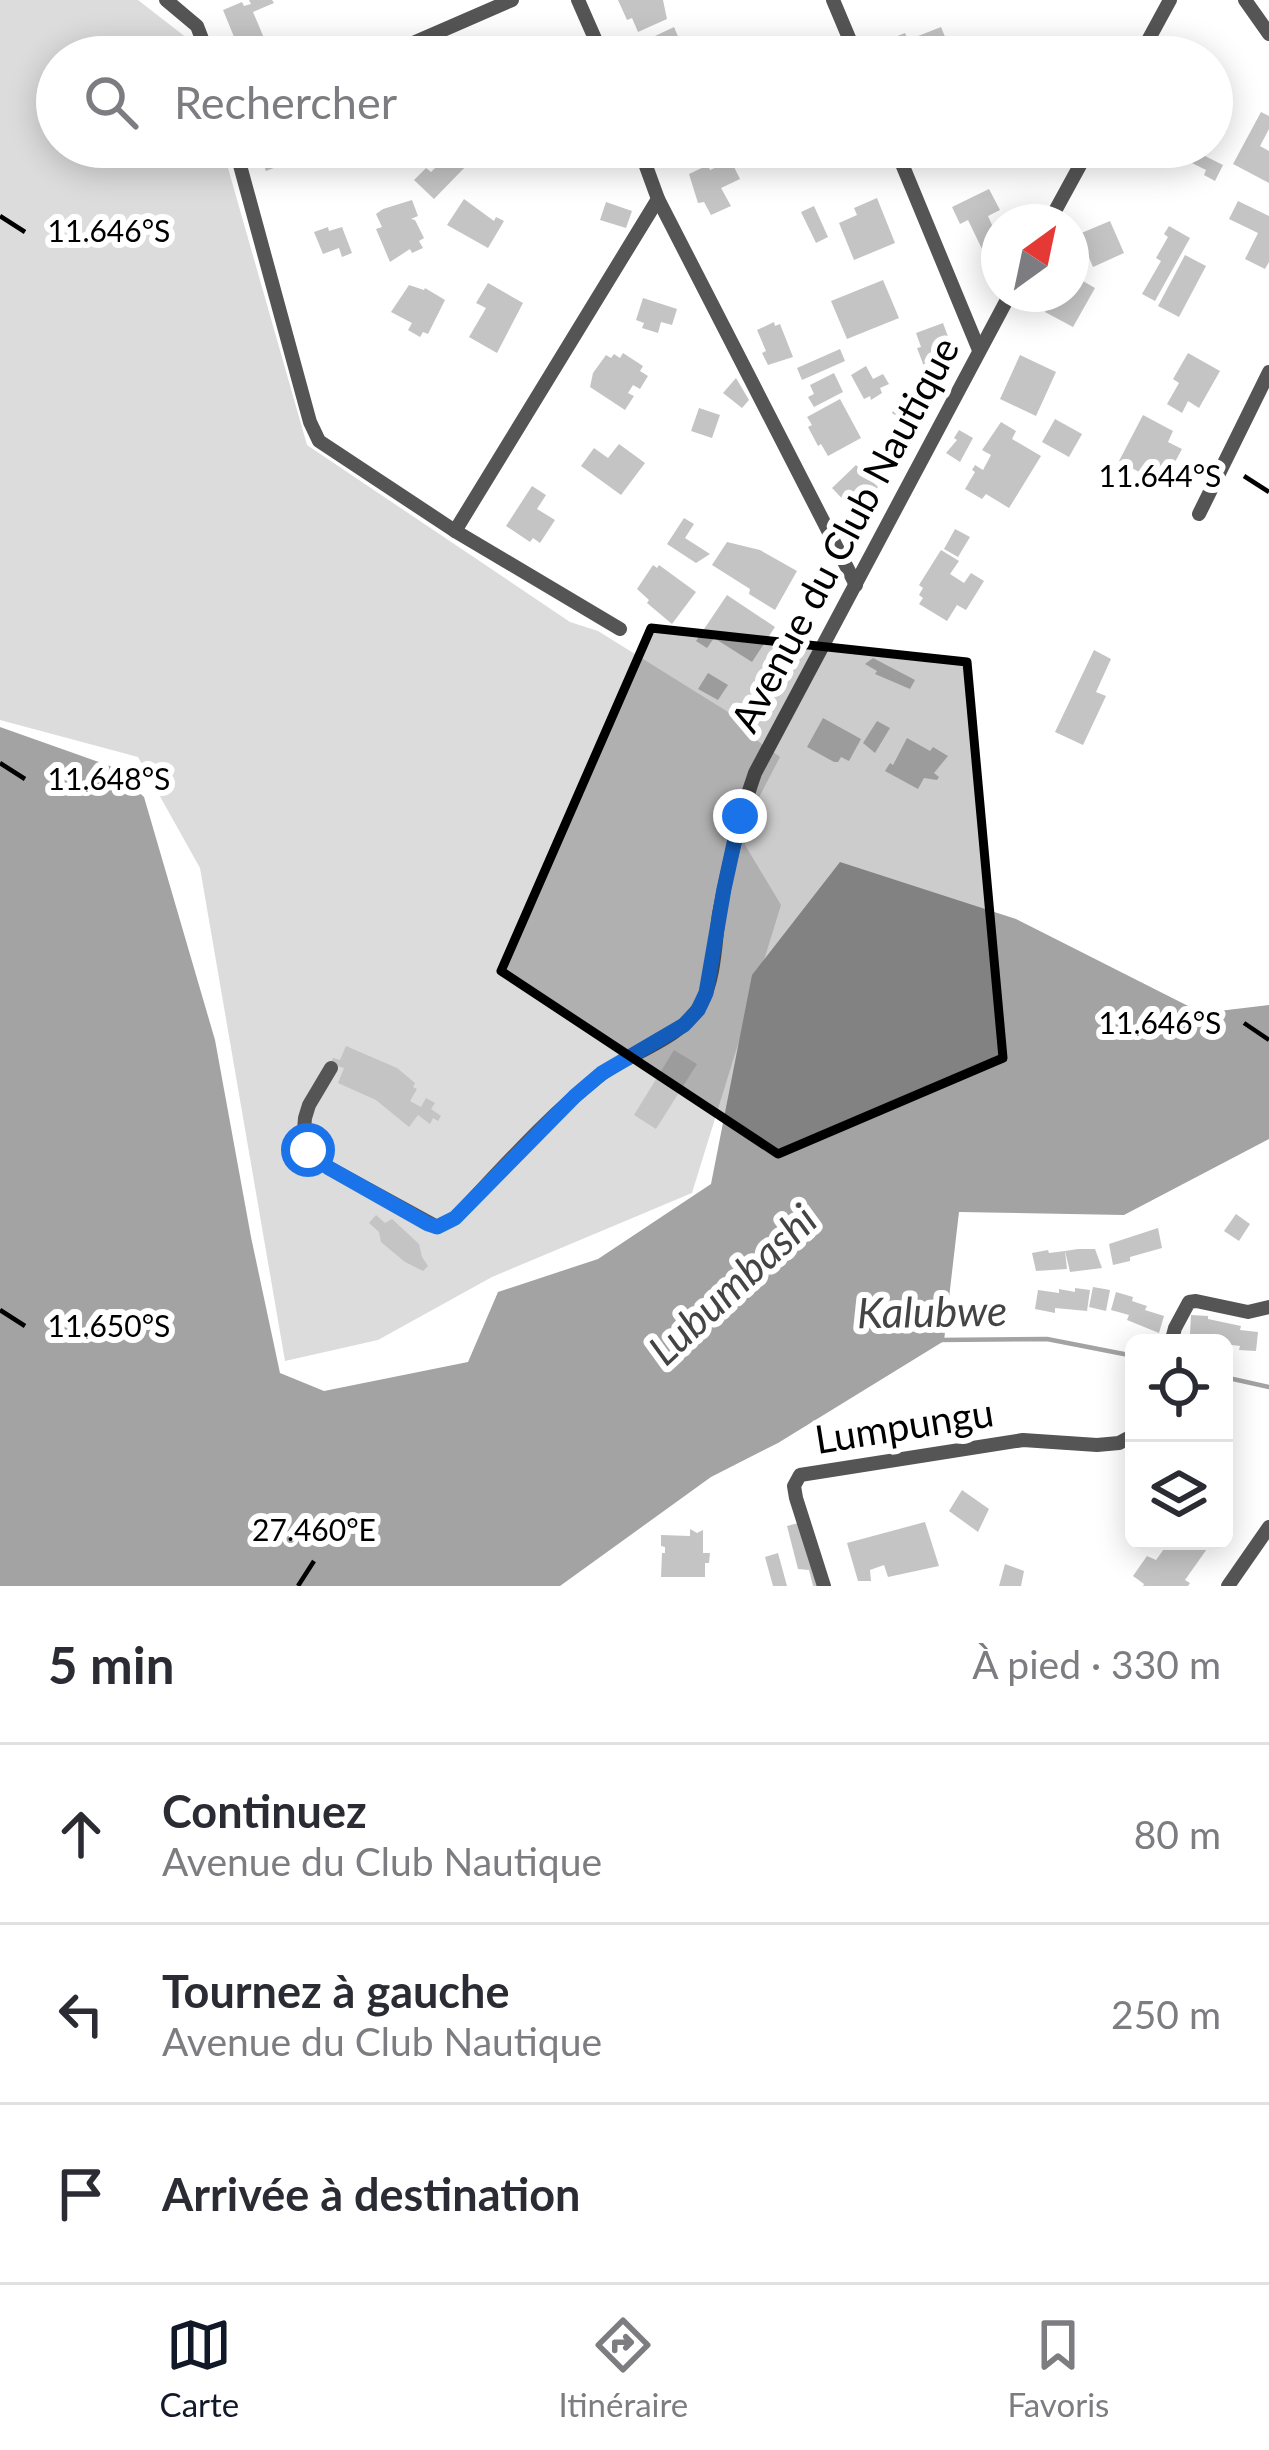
<!DOCTYPE html>
<html lang="fr">
<head>
<meta charset="utf-8">
<style>
  :root { --surface:#fff; --page:#f7f7f7; --text:#2b2b33; --muted:#7c7c81; --line:#e1e1e2; --accent:#111827 }
  body { margin:0; font-family:Lato,sans-serif; background:var(--page); color:var(--text) }
  .controls { position:absolute; right:36px; bottom:36px; display:grid; overflow:hidden; border-radius:18px; box-shadow:0 6px 30px #0003 }
  .controls button { width:108px; height:108px; display:grid; place-items:center; padding:0; border:0; border-bottom:3px solid var(--line); background:var(--surface); color:var(--text); font:60px sans-serif }
  .compass { position:absolute; left:981px; top:204px; width:108px; height:108px; border-radius:50%; background:var(--surface); box-shadow:0 6px 30px #0003; rotate:33deg }
  .stop { position:absolute; width:36px; height:36px; margin:-27px; border:9px solid #1a73e8; border-radius:50%; background:#fff }
  .stop.end { background:#1a73e8; border-color:#fff; box-shadow:0 3px 12px #0008 }
  .list { margin:0; padding:0; list-style:none }
  h2 { display:flex; justify-content:space-between; align-items:center; height:156px; margin:0; padding:0 48px; font-size:51px }
  h2 small { font-size:39px; font-weight:400; color:var(--muted) }
  .list li { display:grid; grid-template-columns:78px 1fr auto; gap:36px; align-items:center; box-sizing:border-box; height:180px; padding:0 48px; border-top:3px solid var(--line) }
  .list b { display:block; font-size:45px; white-space:nowrap }
  .list p { margin:0; font-size:39px; white-space:nowrap; color:var(--muted) }
  .list em { font-size:39px; font-style:normal; color:var(--muted) }
  .icon { flex:none; width:66px; height:66px; fill:none; stroke:currentColor; stroke-width:2; stroke-linecap:round; stroke-linejoin:round }
  .map { position:relative; flex:none; width:1269px; height:1586px; overflow:hidden }
  .search { position:absolute; background:var(--surface); box-shadow:0 6px 30px #0003; left:36px; right:36px; top:36px; height:132px; display:flex; align-items:center; gap:30px; box-sizing:border-box; padding:0 42px; border-radius:66px; color:var(--muted); font-size:45px }
  .sheet { height:696px; background:var(--surface) }
  nav { display:flex; justify-content:space-around; align-items:center; box-sizing:border-box; height:168px; border-top:3px solid var(--line); background:var(--surface); font-size:33px; color:var(--muted) }
  nav a { display:grid; justify-items:center; gap:6px }
  nav .on { color:var(--accent) }
  .map>svg:first-child { display:block }
</style>
</head>
<body>
<div class="map">
<svg width="1269" height="1586" viewBox="0 0 1269 1586">
  <rect width="100%" height="100%" fill="#fff"/>
  <polygon fill="#dcdcdc" points="0,0 138,0 192,42 196,57 57,57 57,147 222,147 307,445 570,622 598,631 757,730 755,739 780,757 755,805 745,845 781,905 692,1193 492,1277 378,1340 285,1361 200,868 138,757 0,720"/>
  <polygon fill="#a3a3a3" points="0,727 110,766 144,797 215,1040 251,1237 280,1373 324,1391 468,1362 498,1292 598,1259 711,1184 752,975 840,862 1016,919 1202,1013 1269,1005 1269,1139 1124,1215 959,1212 944,1341 778,1443 711,1477 560,1586 0,1586"/>
  <g fill="none" stroke-linecap="round" stroke-linejoin="round">
    <g stroke="#a3a3a3" stroke-width="4.5">
      <polyline points="939,1340 1047,1339 1134,1356"/>
      <polyline points="1224,1377 1269,1387"/>
    </g>
  </g>
  <g fill="#c4c4c4">
    <polygon points="249,0 272,0 274,3 253,12 264,38 239,49 223,10 242,2 244,6 251,4"/>
    <polygon points="618,0 663,0 667,19 638,32 632,18 627,20"/>
    <polygon points="674,27 683,48 661,57 642,57 660,48 655,36"/>
    <polygon points="941,27 950,49 930,57 886,57 880,43 905,33 908,40"/>
    <polygon points="1261,112 1269,116 1269,129 1260,146 1269,151 1269,183 1233,164"/>
    <polygon points="257,147 283,147 289,162 266,171"/>
    <polygon points="449,147 468,164 434,199 414,180 426,168 431,172 441,162 438,158"/>
    <polygon points="1197,152 1223,165 1215,181 1204,175 1206,170 1192,163"/>
    <polygon points="731,161 740,179 721,188 731,206 711,215 704,202 698,203 689,174 708,165 710,170"/>
    <polygon points="989,189 1000,210 988,216 999,241 982,249 968,220 960,224 952,207"/>
    <polygon points="877,198 895,243 854,260 839,223 857,215 854,208"/>
    <polygon points="464,199 494,221 496,217 504,221 488,248 447,225"/>
    <polygon points="412,200 418,216 411,219 415,220 424,238 419,241 423,248 412,253 410,249 390,262 376,229 382,227 376,214 383,209"/>
    <polygon points="1238,201 1269,216 1269,262 1265,269 1245,259 1258,233 1229,219"/>
    <polygon points="606,202 632,211 626,228 600,220"/>
    <polygon points="814,206 828,237 816,243 801,212"/>
    <polygon points="1110,221 1124,253 1093,267 1079,234"/>
    <polygon points="1169,226 1190,238 1155,301 1142,294 1161,261 1156,258 1168,237 1164,234"/>
    <polygon points="328,227 329,231 342,227 352,253 342,257 339,248 323,254 314,232"/>
    <polygon points="1185,255 1206,266 1179,317 1158,306"/>
    <polygon points="1071,274 1095,288 1073,327 1045,312 1054,294 1071,294"/>
    <polygon points="883,280 899,318 847,339 831,301"/>
    <polygon points="488,283 523,303 497,353 469,337 486,308 476,303"/>
    <polygon points="409,285 424,290 425,288 445,300 428,334 423,332 420,337 408,330 412,323 391,312"/>
    <polygon points="643,298 677,309 672,325 661,322 658,333 642,328 644,323 636,320"/>
    <polygon points="774,322 775,326 780,324 793,357 768,365 762,353 766,351 757,330"/>
    <polygon points="943,323 956,358 925,369 917,348 921,347 916,333"/>
    <polygon points="840,349 845,361 802,380 797,368"/>
    <polygon points="623,353 643,366 640,371 648,376 640,389 633,385 628,393 634,396 625,410 590,387 593,373 606,355 611,358 614,354 620,358"/>
    <polygon points="1188,353 1220,371 1199,408 1188,401 1182,413 1167,404 1179,383 1173,379"/>
    <polygon points="1020,355 1056,372 1036,416 1000,399"/>
    <polygon points="866,366 873,379 883,374 889,384 880,388 882,393 871,400 870,396 864,399 851,375"/>
    <polygon points="834,373 843,392 814,407 808,397 814,394 810,385"/>
    <polygon points="736,378 749,400 742,408 723,393"/>
    <polygon points="840,399 861,438 828,456 821,444 818,446 808,427 812,425 807,417"/>
    <polygon points="899,399 924,413 906,445 889,435 898,417 892,413"/>
    <polygon points="699,408 720,415 712,438 691,431"/>
    <polygon points="1143,415 1173,431 1168,442 1182,449 1168,475 1155,467 1151,474 1142,470 1141,473 1119,461"/>
    <polygon points="1055,419 1082,434 1069,457 1042,442"/>
    <polygon points="1001,422 1016,431 1012,439 1041,456 1009,508 986,494 982,499 965,489 975,472 972,470 975,465 983,470 991,455 982,450"/>
    <polygon points="959,430 973,438 960,462 946,453 957,440 954,438"/>
    <polygon points="619,444 645,463 621,495 581,466 594,448 608,458"/>
    <polygon points="856,465 878,487 854,511 832,488"/>
    <polygon points="532,486 546,495 537,509 555,520 540,543 533,538 530,542 506,526"/>
    <polygon points="684,518 694,524 685,538 710,554 696,563 667,544"/>
    <polygon points="955,529 970,537 958,557 944,549"/>
    <polygon points="727,542 760,550 797,571 775,610 749,594 750,589 712,565"/>
    <polygon points="941,550 959,561 950,574 964,583 971,573 984,581 966,610 957,605 947,621 919,604 923,598 919,595 923,588 919,585"/>
    <polygon points="653,565 657,568 659,565 696,592 672,624 647,603 649,600 637,589"/>
    <polygon points="727,595 775,627 752,662 714,638 707,648 696,641"/>
    <polygon points="1094,650 1111,659 1096,692 1106,696 1083,745 1055,732"/>
    <polygon points="873,658 915,680 910,689 875,674 877,671 865,664"/>
    <polygon points="708,673 728,685 718,700 698,689"/>
    <polygon points="823,718 861,739 849,761 841,757 838,762 834,762 807,747"/>
    <polygon points="877,721 890,728 875,753 863,743"/>
    <polygon points="907,738 930,751 933,747 948,756 934,773 939,777 937,780 924,778 918,789 885,771 890,763 893,765"/>
    <polygon points="346,1046 397,1068 415,1083 413,1087 417,1089 410,1101 421,1107 426,1098 435,1103 431,1109 441,1116 438,1121 433,1118 430,1124 418,1115 409,1127 376,1100 338,1083 344,1068 330,1064 333,1058 340,1060"/>
    <polygon points="674,1050 697,1064 656,1129 634,1115"/>
    <polygon points="1236,1214 1250,1224 1239,1241 1224,1231"/>
    <polygon points="376,1215 385,1223 392,1219 419,1244 422,1257 428,1266 423,1271 405,1262 381,1242 379,1232 369,1223"/>
    <polygon points="1158,1228 1162,1248 1130,1257 1130,1261 1113,1265 1109,1244"/>
    <polygon points="1078,1249 1095,1249 1102,1268 1070,1272 1065,1251"/>
    <polygon points="1048,1250 1049,1253 1065,1251 1067,1269 1036,1271 1032,1253"/>
    <polygon points="1093,1287 1110,1290 1106,1311 1089,1307"/>
    <polygon points="1075,1288 1090,1290 1087,1311 1055,1308 1055,1313 1035,1309 1038,1290 1059,1293 1059,1289 1075,1292"/>
    <polygon points="1116,1292 1133,1297 1132,1301 1147,1306 1145,1310 1164,1316 1159,1333 1127,1320 1129,1315 1111,1310"/>
    <polygon points="1191,1315 1208,1316 1208,1319 1241,1326 1240,1330 1258,1332 1256,1351 1239,1350 1240,1346 1224,1344 1224,1340 1207,1339 1208,1336 1190,1334"/>
    <polygon points="962,1490 989,1509 978,1532 949,1511"/>
    <polygon points="802,1522 819,1586 813,1586 809,1570 798,1569 787,1526"/>
    <polygon points="925,1522 939,1566 888,1577 884,1565 870,1570 871,1581 858,1581 847,1543"/>
    <polygon points="690,1529 697,1533 703,1530 703,1553 710,1553 709,1563 705,1563 705,1577 661,1577 662,1553 665,1553 665,1547 661,1546 661,1535 690,1536"/>
    <polygon points="1179,1541 1202,1541 1209,1546 1185,1580 1190,1583 1188,1586 1143,1586 1144,1584 1133,1576 1147,1556 1156,1560 1169,1542 1175,1547"/>
    <polygon points="778,1553 787,1586 773,1586 765,1557"/>
    <polygon points="1005,1564 1024,1571 1021,1586 999,1586"/>
  </g>
  <g fill="none" stroke-linecap="round" stroke-linejoin="round">
    <g stroke="#555" stroke-width="14">
      <polyline points="166,0 197,26 209,57"/>
      <polyline points="578,0 603,57"/>
      <polyline points="833,0 857,57"/>
      <polyline points="1245,0 1269,34"/>
      <polyline points="381,57 512,0"/>
      <polyline points="1139,57 1170,0"/>
      <polyline points="235,147 310,422 319,441 455,531 620,629"/>
      <polyline points="639,147 658,199 856,585"/>
      <polyline points="895,147 979,350"/>
      <polyline points="1049,222 1090,147"/>
      <polyline points="1199,514 1269,372"/>
      <polyline points="455,531 658,199"/>
      <path d="M331 1068 309 1105 305 1118 303 1143 308 1150 329 1168 437 1227 455 1218C501 1170 546 1118 598 1077 630 1052 681 1040 701 1004 715 978 715 943 719 914 728 866 739 819 755 773L1010 294"/>
      <polyline points="1171,1343 1175,1328 1189,1302 1196,1301 1248,1312 1269,1307"/>
      <polyline points="824,1586 796,1498 794,1486 800,1475 1023,1440 1097,1445 1119,1443 1134,1435"/>
      <polyline points="1228,1586 1269,1527"/>
    </g>
  </g>
  <g fill="none" stroke-linecap="round" stroke-linejoin="round">
    <polyline stroke="#1a73e8" stroke-width="15" points="308,1150 329,1168 428,1224 437,1227 455,1218 575,1096 602,1073 684,1025 698,1010 706,993 724,889 740,816"/>
  </g>
  <path fill="#000" fill-opacity="0.2" stroke="#000" stroke-width="9" stroke-linejoin="round" d="M651 628 967 662 1003 1058 778 1154 501 971Z"/>
  <path fill="none" stroke="#000" stroke-width="4.5" d="M0 216 25 232M1244 476 1269 492M0 763 25 779M1244 1023 1269 1040M0 1310 25 1326M298 1586 314 1561"/>
  <g text-anchor="middle" dominant-baseline="central" stroke-width="12" stroke-linejoin="round" paint-order="stroke">
    <g font-size="39" fill="#000" stroke="#fff">
      <text transform="translate(844 534) rotate(-62)">Avenue du Club Nautique</text>
      <text transform="translate(904 1425) rotate(-9)">Lumpungu</text>
    </g>
    <g font-size="42" font-style="italic" fill="#444" stroke="#fff">
      <text transform="translate(732 1284) rotate(-43)">Lubumbashi</text>
      <text transform="translate(932 1311) rotate(-1)">Kalubwe</text>
    </g>
  </g>
  <g font-size="30" text-anchor="middle" fill="#000" stroke="#fff" stroke-width="12" stroke-linejoin="round" paint-order="stroke">
    <text x="109" y="242">11.646°S</text>
    <text x="1160" y="487">11.644°S</text>
    <text x="109" y="790">11.648°S</text>
    <text x="1160" y="1034">11.646°S</text>
    <text x="109" y="1337">11.650°S</text>
    <text x="314" y="1541">27.460°E</text>
  </g>
</svg>
<div class="controls">
<button><svg class="icon" aria-label="locate" viewBox="0 0 24 24"><circle cx="12" cy="12" r="6"/><path d="M12 2v4M12 18v4M2 12h4M18 12h4"/></svg></button>
<button><svg class="icon" aria-label="layers" viewBox="0 0 24 24"><path d="M12 4l9 5-9 5-9-5zM3 14l9 5 9-5"/></svg></button>
</div>
<svg class="compass" viewBox="-18 -18 36 36"><path d="M0-13l5 13h-10z" fill="#e53935"/><path d="M0 13l5-13h-10z" fill="#7c7c81"/></svg>
<div class="stop" style="left:308px;top:1150px"></div>
<div class="stop end" style="left:740px;top:816px"></div>
<div class="search"><svg class="icon" aria-label="search" viewBox="0 0 24 24"><circle cx="10" cy="10" r="6"/><path d="M15 15l6 6"/></svg>Rechercher</div>
</div>
<section class="sheet">
<h2>5 min<small>À pied · 330 m</small></h2>
<ul class="list">
<li><svg class="icon" aria-label="ahead" viewBox="0 0 24 24"><path d="M12 20V5M6 11l6-6 6 6"/></svg><div><b>Continuez</b><p>Avenue du Club Nautique</p></div><em>80 m</em></li>
<li><svg class="icon" aria-label="left" viewBox="0 0 24 24"><path d="M17 20v-9H6M10 6l-5 5 5 5"/></svg><div><b>Tournez à gauche</b><p>Avenue du Club Nautique</p></div><em>250 m</em></li>
<li><svg class="icon" aria-label="arrive" viewBox="0 0 24 24"><path d="M6 21V4h12l-3 4 3 4H6"/></svg><div><b>Arrivée à destination</b></div></li>
</ul>
</section>
<nav>
<a class="on"><svg class="icon" aria-label="map" viewBox="0 0 24 24"><path d="M3 6l6-2 6 2 6-2v14l-6 2-6-2-6 2zM9 4v14M15 6v14"/></svg>Carte</a>
<a><svg class="icon" aria-label="directions" viewBox="0 0 24 24"><path d="M12 3l9 9-9 9-9-9zM9 14v-3h6M13 9l2 2-2 2"/></svg>Itinéraire</a>
<a><svg class="icon" aria-label="saved" viewBox="0 0 24 24"><path d="M7 4h10v16l-5-4-5 4z"/></svg>Favoris</a>
</nav>
</body>
</html>
